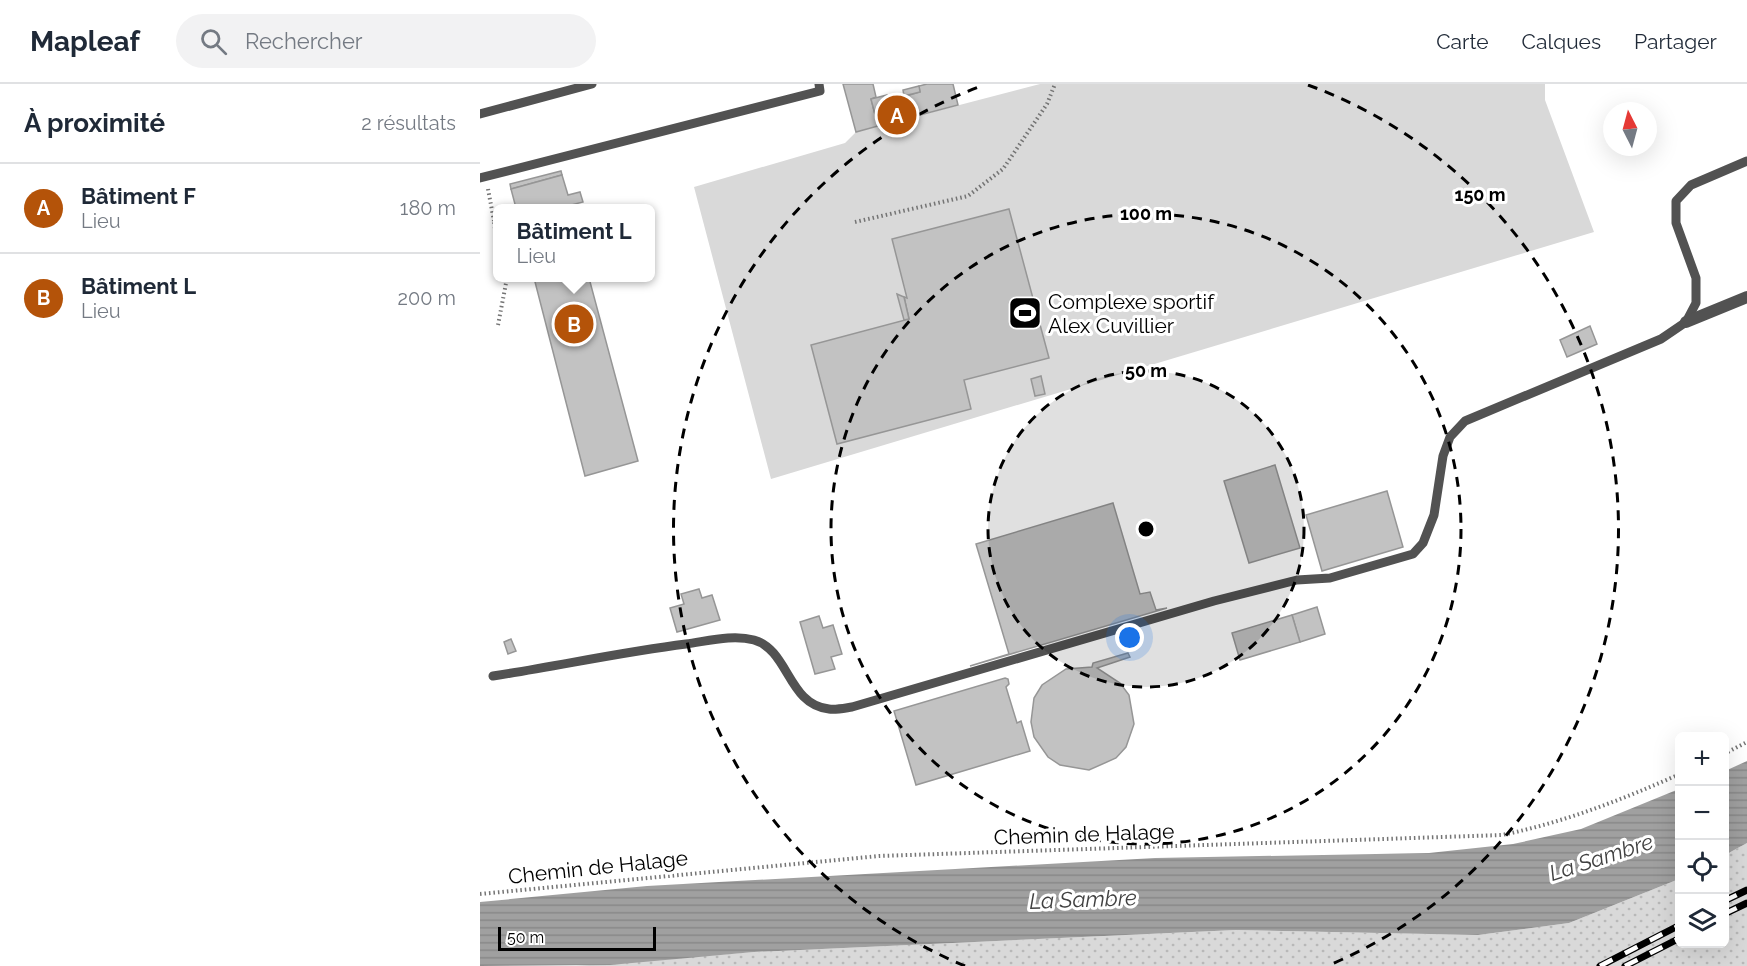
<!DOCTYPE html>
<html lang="fr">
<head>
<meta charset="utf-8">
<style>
  :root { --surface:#fff; --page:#f2f2f3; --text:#1f2937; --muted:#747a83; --line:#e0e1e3; --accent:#b45309 }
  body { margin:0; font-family:Raleway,sans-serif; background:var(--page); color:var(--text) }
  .controls { position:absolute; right:18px; bottom:18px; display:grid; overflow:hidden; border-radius:9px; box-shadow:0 6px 24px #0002 }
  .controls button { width:54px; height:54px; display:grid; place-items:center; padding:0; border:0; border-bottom:2px solid var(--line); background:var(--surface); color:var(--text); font:30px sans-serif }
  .compass { position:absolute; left:1123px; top:18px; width:54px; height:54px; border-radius:50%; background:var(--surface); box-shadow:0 6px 24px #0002; rotate:354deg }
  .scale { position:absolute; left:18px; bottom:15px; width:158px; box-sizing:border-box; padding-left:6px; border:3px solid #000; border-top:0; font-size:16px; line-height:21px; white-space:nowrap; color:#000; -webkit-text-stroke:4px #fff; paint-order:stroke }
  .you { position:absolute; left:650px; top:554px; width:21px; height:21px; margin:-15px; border:4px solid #fff; border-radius:50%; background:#1a73e8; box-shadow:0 0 0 9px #1a73e833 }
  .badge { display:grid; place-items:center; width:39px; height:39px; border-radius:50%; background:var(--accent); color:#fff; font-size:20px; font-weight:700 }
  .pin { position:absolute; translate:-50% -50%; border:3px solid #fff; box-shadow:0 2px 6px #0006 }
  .popup { position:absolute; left:13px; top:120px; width:162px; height:78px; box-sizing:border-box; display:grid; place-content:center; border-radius:9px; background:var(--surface); filter:drop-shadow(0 2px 4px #0005); font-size:20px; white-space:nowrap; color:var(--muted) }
  .popup b { font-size:22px; color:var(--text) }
  .popup::after { content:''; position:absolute; left:50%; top:100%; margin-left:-12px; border:12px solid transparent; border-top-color:var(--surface) }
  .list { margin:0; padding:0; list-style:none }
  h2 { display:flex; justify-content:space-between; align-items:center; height:78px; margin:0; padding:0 24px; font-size:26px }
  h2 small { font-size:20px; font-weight:400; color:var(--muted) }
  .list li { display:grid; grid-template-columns:39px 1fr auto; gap:18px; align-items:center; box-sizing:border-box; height:90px; padding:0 24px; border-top:2px solid var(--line) }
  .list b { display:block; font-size:22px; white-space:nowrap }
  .list p { margin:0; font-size:20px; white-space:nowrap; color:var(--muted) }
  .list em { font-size:20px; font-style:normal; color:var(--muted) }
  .icon { flex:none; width:33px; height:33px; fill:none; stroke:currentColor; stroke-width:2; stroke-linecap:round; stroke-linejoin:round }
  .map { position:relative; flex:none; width:1267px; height:882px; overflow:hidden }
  header { display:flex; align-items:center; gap:36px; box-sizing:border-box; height:84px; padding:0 30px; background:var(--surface); border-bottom:2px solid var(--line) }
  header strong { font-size:28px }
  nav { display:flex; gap:33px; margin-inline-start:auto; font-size:21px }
  .search { width:420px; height:54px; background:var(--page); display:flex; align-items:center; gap:15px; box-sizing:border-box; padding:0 21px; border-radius:33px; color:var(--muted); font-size:22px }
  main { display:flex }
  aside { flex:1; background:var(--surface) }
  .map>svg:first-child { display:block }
</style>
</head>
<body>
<header>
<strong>Mapleaf</strong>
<div class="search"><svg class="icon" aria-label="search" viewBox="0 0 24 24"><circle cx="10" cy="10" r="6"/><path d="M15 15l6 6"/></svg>Rechercher</div>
<nav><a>Carte</a><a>Calques</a><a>Partager</a></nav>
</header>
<main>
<aside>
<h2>À proximité<small>2 résultats</small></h2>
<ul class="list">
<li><span class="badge">A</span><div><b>Bâtiment F</b><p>Lieu</p></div><em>180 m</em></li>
<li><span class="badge">B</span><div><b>Bâtiment L</b><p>Lieu</p></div><em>200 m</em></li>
</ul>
</aside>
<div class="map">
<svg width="1267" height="882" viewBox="0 0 1267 882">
  <defs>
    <pattern id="grass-dots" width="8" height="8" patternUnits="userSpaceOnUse" patternTransform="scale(1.5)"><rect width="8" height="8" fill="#d9d9d9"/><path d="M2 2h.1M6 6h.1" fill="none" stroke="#b8b8b8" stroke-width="1.8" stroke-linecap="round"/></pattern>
    <pattern id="water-rules" width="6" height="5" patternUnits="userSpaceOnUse" patternTransform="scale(1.5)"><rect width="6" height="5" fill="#a0a0a0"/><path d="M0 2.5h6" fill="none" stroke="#888"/></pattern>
  </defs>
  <rect width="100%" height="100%" fill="#fff"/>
  <polygon fill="url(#grass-dots)" points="1267,759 1267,882 96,882 274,868 756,846 998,851 1089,839 1199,795 1200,860 1244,860 1245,771"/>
  <polygon fill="#d9d9d9" points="560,0 1065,0 1065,16 1114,148 291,395 214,103 365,59 376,48"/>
  <g fill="url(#water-rules)">
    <polygon points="1267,677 1267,759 1245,771 1245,687"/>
    <polygon points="1199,705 1199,795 1089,839 998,851 756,846 274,868 130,881 0,882 0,818 167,802 675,774 949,769 1033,760 1101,745"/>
  </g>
  <g fill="#c2c2c2" stroke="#969696" stroke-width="1.5">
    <polygon points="363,0 393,0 396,13 391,15 398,42 376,48"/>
    <polygon points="447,0 473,0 478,21 398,42 391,15 407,11 408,17 440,8 439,2"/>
    <polygon points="439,2 440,8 424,12 423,6"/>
    <polygon points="81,87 82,91 31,105 30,100"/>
    <polygon points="82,91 88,111 100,108 103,118 91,121 91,124 36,124 31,105"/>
    <polygon points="529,125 569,274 484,296 491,325 357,360 331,261 429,235 424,213 427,214 412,155"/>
    <polygon points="54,194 109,194 158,377 105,392"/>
    <polygon points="417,210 424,213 429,235 424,236"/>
    <polygon points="1110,242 1117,260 1087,273 1080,256"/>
    <polygon points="561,292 565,310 555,312 551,295"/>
    <polygon points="795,381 820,464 769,479 744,397"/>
    <polygon points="907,407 923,463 842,487 826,431"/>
    <polygon points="633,419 660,510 670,508 676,526 687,524 490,582 529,570 496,460"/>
    <polygon points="219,505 222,514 232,511 240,536 197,548 190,524 204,520 201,510"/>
    <polygon points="837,523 845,550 820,558 812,531"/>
    <polygon points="812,531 820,558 760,576 752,549"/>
    <polygon points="339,532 343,544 353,541 362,570 351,573 355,585 335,590 320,538"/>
    <polygon points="31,555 36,567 28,570 24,558"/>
    <polygon points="648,569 650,573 617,584 640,599 649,611 654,640 646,663 636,674 609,686 580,681 568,673 554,653 551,638 554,614 562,601 586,585 612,583 613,579"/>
    <polygon points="525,594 528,595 529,600 526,603 537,639 541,637 550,667 436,701 414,627"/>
  </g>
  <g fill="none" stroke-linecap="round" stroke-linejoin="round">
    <g stroke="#747474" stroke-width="4" stroke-dasharray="1.5 3" stroke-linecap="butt">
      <polyline points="8,105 14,137"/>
      <polyline points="17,136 14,137 17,160"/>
      <polyline points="375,138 488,112 523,85 567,20 575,0"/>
      <polyline points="18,241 27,194"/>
      <polyline points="1244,670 1267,658"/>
      <path d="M0 810 399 772 1022 751C1085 738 1141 716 1200 690"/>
    </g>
    <g stroke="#525252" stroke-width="9">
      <polyline points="0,30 112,0"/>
      <polyline points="0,94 340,7 339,0"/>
      <path d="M13 592C78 582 142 568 206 560 228 557 253 550 274 556 309 566 308 621 349 625 356 626 365 624 372 623L734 517 817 496 850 494 933 470 943 459 954 431 963 372 970 353 985 337 1181 255 1206 238 1216 219V194L1196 139V117L1211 101 1267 77"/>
    </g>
    <polyline stroke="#525252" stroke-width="12" points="1206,238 1267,213"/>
    <defs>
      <g id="rail">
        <polyline points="1244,817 1267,806"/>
        <polyline points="1244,830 1267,819"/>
        <polyline points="1120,882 1200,841"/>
        <polyline points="1145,882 1200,854"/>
      </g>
    </defs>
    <use href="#rail" stroke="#000" stroke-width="7"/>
    <use href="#rail" stroke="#fff" stroke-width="4.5" stroke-dasharray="14" stroke-linecap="butt"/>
  </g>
  <circle cx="666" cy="445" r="158" fill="#000" fill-opacity=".12"/>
  <g fill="none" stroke="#000" stroke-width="3" stroke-dasharray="10 8">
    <circle cx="666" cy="445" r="158"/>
    <circle cx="666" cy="445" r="315"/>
    <path d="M485 882A473 473 0 0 1 504 1M828 1A473 473 0 0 1 847 882"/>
  </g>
  <defs>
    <symbol id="stadium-square" viewBox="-11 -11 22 22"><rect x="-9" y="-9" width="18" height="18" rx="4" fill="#000" stroke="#fff"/><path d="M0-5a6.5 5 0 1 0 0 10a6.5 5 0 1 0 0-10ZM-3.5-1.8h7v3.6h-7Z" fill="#fff"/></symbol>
  </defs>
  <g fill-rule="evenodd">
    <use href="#stadium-square" x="526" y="210" width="38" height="38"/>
  </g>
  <g text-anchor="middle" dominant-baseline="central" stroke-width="6" stroke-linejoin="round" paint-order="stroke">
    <g font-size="21" fill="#000" stroke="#fff" text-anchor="start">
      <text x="568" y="217">Complexe sportif<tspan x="568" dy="24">Alex Cuvillier</tspan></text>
    </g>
    <g font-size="21" fill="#000" stroke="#fff">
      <text transform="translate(604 750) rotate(-2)">Chemin de Halage</text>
      <text transform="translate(118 783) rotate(-6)">Chemin de Halage</text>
    </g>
    <g font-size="22" font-style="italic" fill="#414141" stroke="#fff">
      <text transform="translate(1121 773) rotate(-18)">La Sambre</text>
      <text transform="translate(603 815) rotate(-2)">La Sambre</text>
    </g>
  </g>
  <circle cx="666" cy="445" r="9" fill="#000" stroke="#fff" stroke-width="3"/>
  <g font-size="18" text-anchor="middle" font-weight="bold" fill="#000" stroke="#fff" stroke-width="6" stroke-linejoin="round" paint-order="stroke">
    <text x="1000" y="117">150 m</text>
    <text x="666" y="136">100 m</text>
    <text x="666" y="293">50 m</text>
  </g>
</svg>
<div class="controls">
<button>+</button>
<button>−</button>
<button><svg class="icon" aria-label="locate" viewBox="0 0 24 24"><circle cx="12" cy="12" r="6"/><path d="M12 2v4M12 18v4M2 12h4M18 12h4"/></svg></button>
<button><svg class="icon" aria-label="layers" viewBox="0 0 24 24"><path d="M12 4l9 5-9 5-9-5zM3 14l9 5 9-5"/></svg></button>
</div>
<svg class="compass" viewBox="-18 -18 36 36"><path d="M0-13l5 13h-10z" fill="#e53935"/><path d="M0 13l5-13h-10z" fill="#747a83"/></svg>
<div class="scale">50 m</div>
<div class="you"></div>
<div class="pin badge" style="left:417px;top:31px">A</div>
<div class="pin badge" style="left:94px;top:240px">B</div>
<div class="popup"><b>Bâtiment L</b>Lieu</div>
</div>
</main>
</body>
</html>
